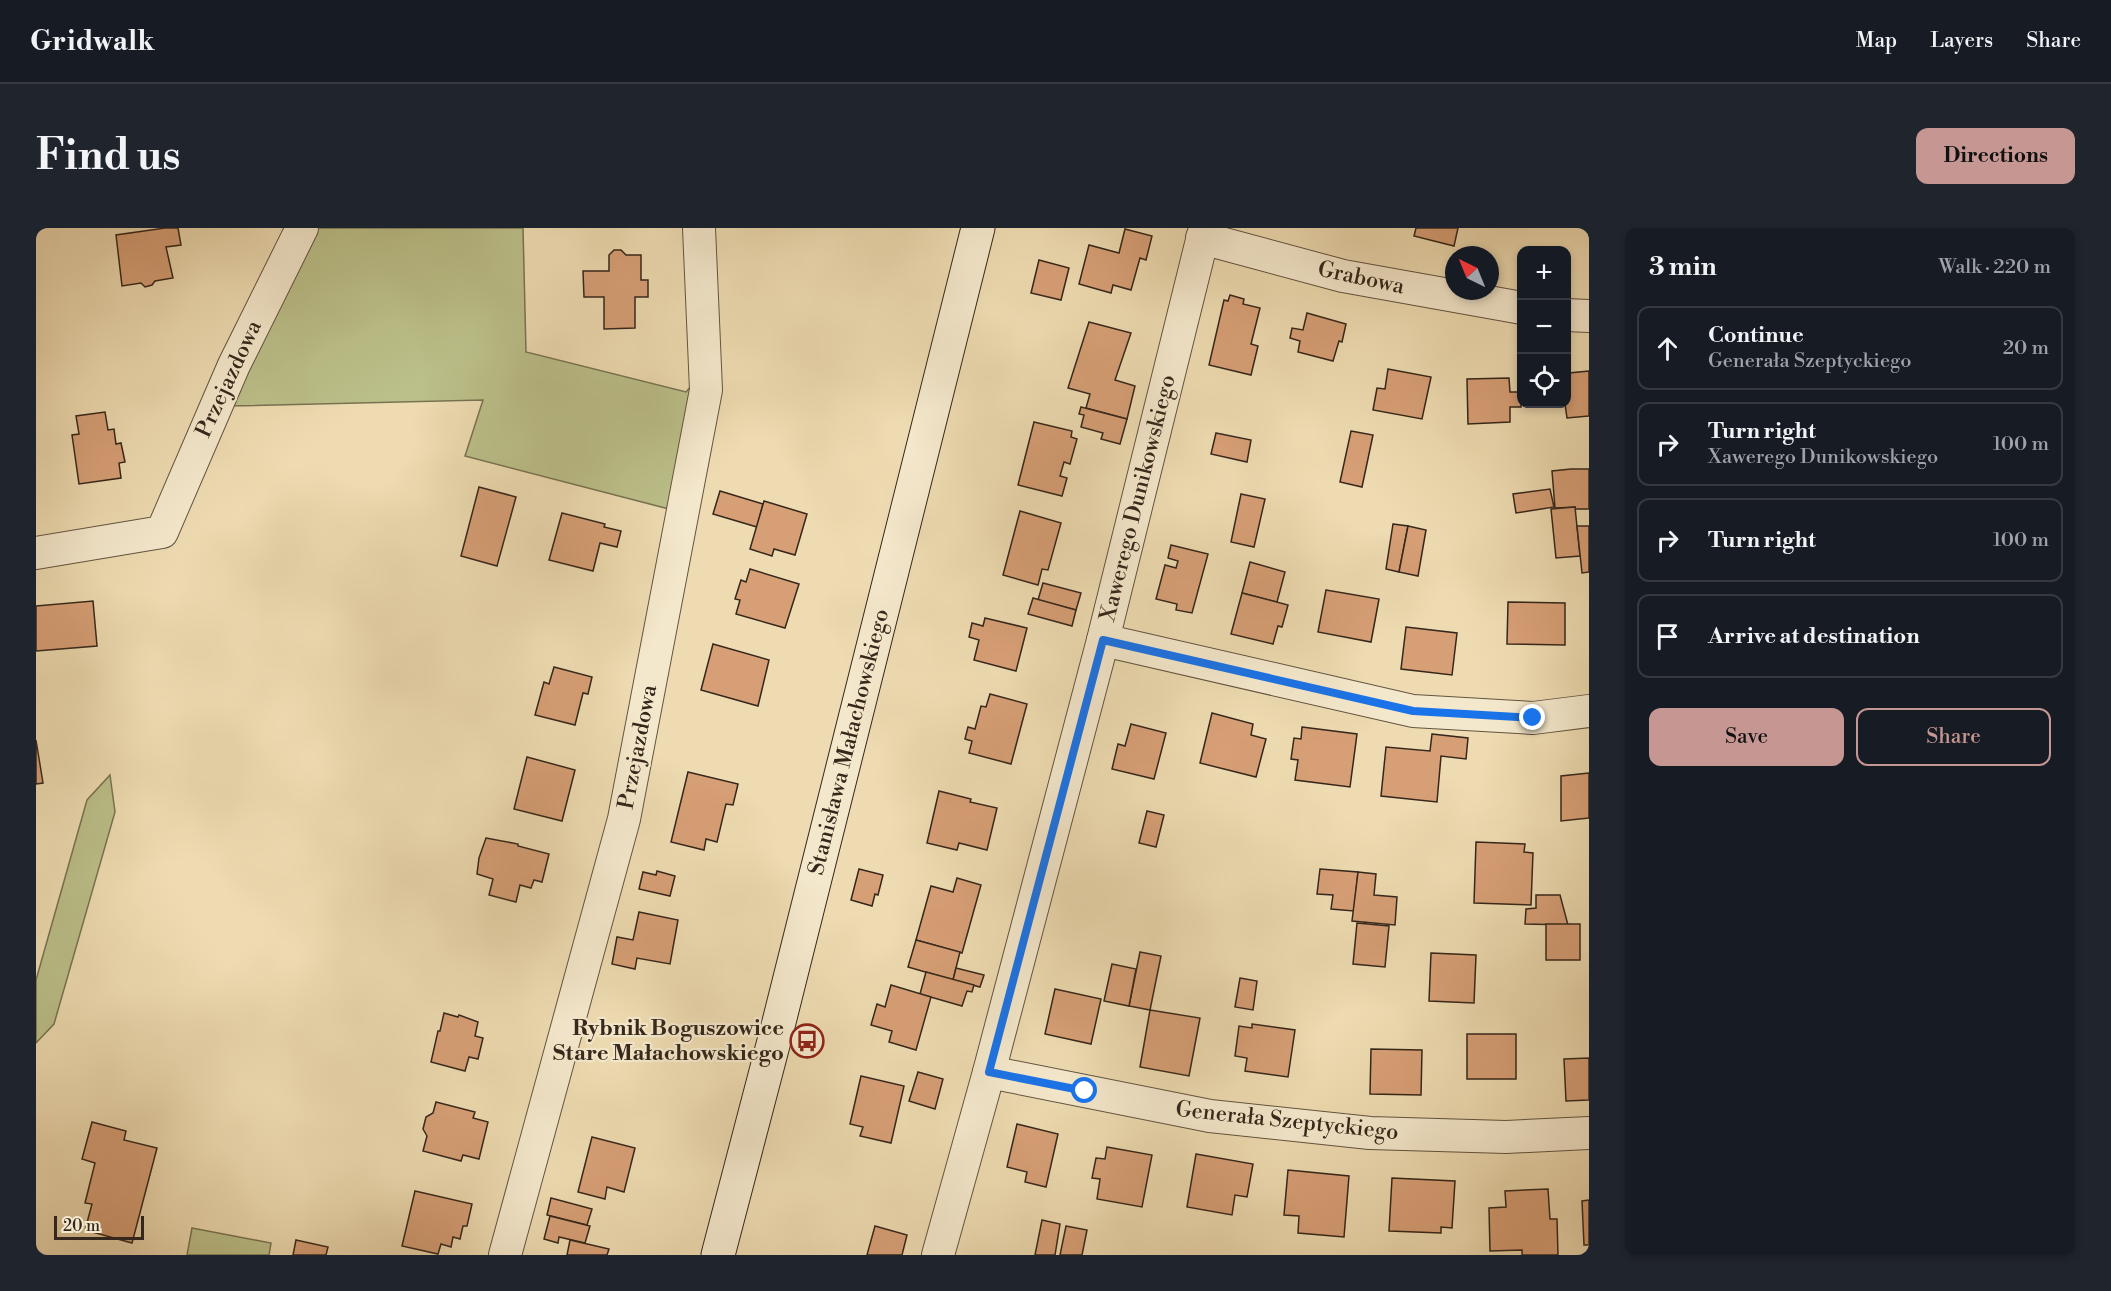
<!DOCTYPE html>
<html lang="en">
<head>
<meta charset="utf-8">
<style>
  :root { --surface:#171b24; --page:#20242c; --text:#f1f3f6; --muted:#9ea1a6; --line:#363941; --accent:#c59692 }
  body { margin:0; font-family:"Libre Bodoni",serif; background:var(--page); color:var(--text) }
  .controls { position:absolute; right:18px; top:18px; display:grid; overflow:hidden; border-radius:12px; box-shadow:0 3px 9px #0003 }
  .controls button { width:54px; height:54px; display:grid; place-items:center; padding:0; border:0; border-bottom:2px solid var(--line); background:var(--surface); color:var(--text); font:30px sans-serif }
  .compass { position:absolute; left:1409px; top:18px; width:54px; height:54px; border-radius:50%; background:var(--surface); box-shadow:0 3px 9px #0003; rotate:317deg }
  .scale { position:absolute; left:18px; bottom:15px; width:90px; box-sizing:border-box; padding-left:6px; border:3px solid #35271b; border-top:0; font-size:16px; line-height:21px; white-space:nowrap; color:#35271b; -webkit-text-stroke:4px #f4e8cc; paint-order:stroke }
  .stop { position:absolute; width:18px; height:18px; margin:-14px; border:4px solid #1a73e8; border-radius:50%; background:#fff }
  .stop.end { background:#1a73e8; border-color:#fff; box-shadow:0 2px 6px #0008 }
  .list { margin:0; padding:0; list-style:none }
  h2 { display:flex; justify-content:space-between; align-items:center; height:78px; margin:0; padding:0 24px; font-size:26px }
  h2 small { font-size:20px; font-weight:400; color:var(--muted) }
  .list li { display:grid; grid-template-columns:39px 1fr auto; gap:18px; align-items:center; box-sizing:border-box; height:84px; margin:0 12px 12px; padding:0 12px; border:2px solid var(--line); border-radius:12px }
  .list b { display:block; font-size:22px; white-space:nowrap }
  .list p { margin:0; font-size:20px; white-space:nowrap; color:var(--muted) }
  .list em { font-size:20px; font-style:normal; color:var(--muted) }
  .actions { display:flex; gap:12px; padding:18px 24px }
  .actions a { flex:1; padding:14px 0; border:2px solid var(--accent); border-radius:12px; text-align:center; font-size:21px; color:var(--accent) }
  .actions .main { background:var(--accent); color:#111 }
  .icon { flex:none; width:33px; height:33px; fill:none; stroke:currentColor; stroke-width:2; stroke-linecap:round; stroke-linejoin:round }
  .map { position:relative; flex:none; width:1553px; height:1027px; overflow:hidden; border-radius:12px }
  header { display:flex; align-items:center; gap:36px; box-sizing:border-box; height:84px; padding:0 30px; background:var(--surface); border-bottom:2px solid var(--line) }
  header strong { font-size:28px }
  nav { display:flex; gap:33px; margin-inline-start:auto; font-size:21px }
  .intro { display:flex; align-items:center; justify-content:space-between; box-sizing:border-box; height:144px; padding:0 36px }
  h1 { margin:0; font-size:42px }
  .button { padding:15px 27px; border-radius:12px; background:var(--accent); color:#111; font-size:21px; font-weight:700 }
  main { display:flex; gap:36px; padding:0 36px }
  aside { flex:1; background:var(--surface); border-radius:12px; box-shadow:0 3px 9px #0003 }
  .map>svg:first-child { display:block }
</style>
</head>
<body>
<header>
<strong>Gridwalk</strong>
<nav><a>Map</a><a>Layers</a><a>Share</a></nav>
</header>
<div class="intro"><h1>Find us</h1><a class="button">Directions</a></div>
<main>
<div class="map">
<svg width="1553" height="1027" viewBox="0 0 1553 1027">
  <rect width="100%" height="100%" fill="#eedbb1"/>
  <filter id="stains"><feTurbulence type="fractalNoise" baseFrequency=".00333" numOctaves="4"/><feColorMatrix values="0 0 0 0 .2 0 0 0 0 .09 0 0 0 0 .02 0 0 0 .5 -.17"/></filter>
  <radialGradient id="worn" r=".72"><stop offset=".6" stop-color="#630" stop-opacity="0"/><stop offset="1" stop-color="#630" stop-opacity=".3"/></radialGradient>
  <g fill="#bbbf89" stroke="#787352" stroke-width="1.5">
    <polygon points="274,0 487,0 490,124 650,164 660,152 633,281 429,228 447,172 194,178"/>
    <polygon points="74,547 79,584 18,796 0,815 0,752 51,572"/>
    <polygon points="156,1000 235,1015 233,1027 151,1027"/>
  </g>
  <g fill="#d79f76" stroke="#35271b" stroke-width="1.5">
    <polygon points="129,0 142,0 145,17 130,19 137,50 119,53 116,57 109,59 105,55 86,58 80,7"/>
    <polygon points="1380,0 1422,0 1418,18 1378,8"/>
    <polygon points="1089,1 1116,8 1110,32 1104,30 1095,62 1077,57 1075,65 1043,56 1053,17 1083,25"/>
    <polygon points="578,22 585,22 590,27 605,27 605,52 612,52 612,69 599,69 599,100 568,101 568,69 548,69 547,43 573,43 573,27"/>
    <polygon points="1003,32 1033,40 1025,72 995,65"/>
    <polygon points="1194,67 1208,71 1207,76 1224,80 1215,116 1222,118 1215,147 1173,137 1188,72 1192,73"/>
    <polygon points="1271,85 1310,96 1306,114 1303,113 1297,133 1262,124 1264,113 1254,110 1256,100 1267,102"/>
    <polygon points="1053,94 1095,105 1079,152 1099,158 1091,191 1050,180 1054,166 1032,160"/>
    <polygon points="1352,141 1395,149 1386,191 1337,182 1341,160 1349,161"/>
    <polygon points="1553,143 1553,188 1531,190 1529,176 1530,176 1530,149 1534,148 1533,145"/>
    <polygon points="1473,150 1474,164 1485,164 1485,179 1474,179 1474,194 1432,196 1431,151"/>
    <polygon points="1045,179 1091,191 1084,216 1065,211 1067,205 1045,199 1048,187 1043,186"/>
    <polygon points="69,184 72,202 78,201 80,216 85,215 89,234 83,235 85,250 43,256 36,207 43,206 40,188"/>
    <polygon points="998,194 1036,203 1035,209 1041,211 1034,236 1028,234 1024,248 1031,250 1026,268 982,257"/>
    <polygon points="1315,203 1337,207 1326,259 1304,254"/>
    <polygon points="1180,205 1215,212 1211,234 1175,226"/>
    <polygon points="1535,241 1553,241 1553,281 1539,281 1539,279 1519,280 1516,243"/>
    <polygon points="443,259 480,269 461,338 425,328"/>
    <polygon points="1514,261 1518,279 1480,285 1477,266"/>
    <polygon points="684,263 727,276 721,299 677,286"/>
    <polygon points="1205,266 1229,271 1218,319 1195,314"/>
    <polygon points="728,273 771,286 759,327 738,321 736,328 714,321"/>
    <polygon points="1539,279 1544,328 1520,330 1515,281"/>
    <polygon points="984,283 1025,295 1012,342 1006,341 1002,357 967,347"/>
    <polygon points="526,285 569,296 568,299 585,303 581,319 564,315 557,343 513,332"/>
    <polygon points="1357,296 1372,298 1363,344 1350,341"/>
    <polygon points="1372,298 1390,302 1382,348 1363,344"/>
    <polygon points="1541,298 1553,298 1553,344 1546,345"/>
    <polygon points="1135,317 1172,326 1156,385 1140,382 1141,376 1120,371 1129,337 1140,340 1142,333 1132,330"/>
    <polygon points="1214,334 1249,344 1241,374 1206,365"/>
    <polygon points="714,341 763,356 749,400 700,386 704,372 699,371 705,352 710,354"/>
    <polygon points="1007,355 1045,365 1040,382 1002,372"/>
    <polygon points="1290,362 1343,371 1335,414 1282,404"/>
    <polygon points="1206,365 1252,377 1246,399 1242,398 1237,416 1195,406"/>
    <polygon points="997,370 1040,382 1036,398 992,386"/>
    <polygon points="57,373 61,418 0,423 0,378"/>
    <polygon points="1472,374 1529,375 1529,417 1471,416"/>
    <polygon points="949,390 991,400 980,443 938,432 943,412 933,409 936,395 947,398"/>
    <polygon points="1370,399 1421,405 1416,447 1365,441"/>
    <polygon points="677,416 733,432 722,478 665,462"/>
    <polygon points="518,439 556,449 552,466 547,465 539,497 499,487 508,454 513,456"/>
    <polygon points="954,466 991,476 975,536 933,525 936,513 929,511 932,499 939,501 945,478 950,479"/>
    <polygon points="1176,485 1217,496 1215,507 1230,511 1220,549 1164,535"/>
    <polygon points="1095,496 1130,505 1118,551 1076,541 1082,516 1089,518"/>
    <polygon points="1266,499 1321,506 1314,559 1259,552 1262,532 1255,531 1258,510 1265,511"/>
    <polygon points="1396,506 1432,510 1430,531 1405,528 1401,574 1345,568 1350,519 1394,523"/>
    <polygon points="0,512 7,555 0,556"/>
    <polygon points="491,529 539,542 526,593 478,581"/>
    <polygon points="652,544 702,556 697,577 690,576 681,614 670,611 668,622 635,614"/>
    <polygon points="1553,545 1553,590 1525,593 1525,548"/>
    <polygon points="903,563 935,571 934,574 961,580 951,622 923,615 921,622 891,615"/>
    <polygon points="1111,583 1128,587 1120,619 1103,615"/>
    <polygon points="450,610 482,616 482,618 513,626 506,654 498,652 495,660 484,657 480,674 453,667 457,651 441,646 443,630"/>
    <polygon points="1440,614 1489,616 1488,624 1497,625 1495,677 1438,675"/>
    <polygon points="823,641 847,647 842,667 839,666 836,678 815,672"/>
    <polygon points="1284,641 1322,644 1318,683 1295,681 1297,667 1281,666"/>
    <polygon points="621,643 639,648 634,668 603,661 607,644 620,647"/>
    <polygon points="1322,644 1340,646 1338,667 1361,669 1359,697 1316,693"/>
    <polygon points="921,650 945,657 926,725 880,712 895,658 917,664"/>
    <polygon points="1500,667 1524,667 1532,697 1489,696 1490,681 1500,680"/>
    <polygon points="603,684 642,692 634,736 601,730 599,741 576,736 581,709 597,712"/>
    <polygon points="1321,695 1353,698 1349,739 1317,736"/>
    <rect x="1510" y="696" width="34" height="36"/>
    <polygon points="880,712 924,724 917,752 872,739"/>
    <polygon points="1104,724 1125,728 1114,782 1093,778"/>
    <polygon points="1395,725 1440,727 1438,775 1393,773"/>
    <polygon points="1076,736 1100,741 1093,778 1068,773"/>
    <polygon points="920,740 948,747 944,759 917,752"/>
    <polygon points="890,744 938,757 936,764 931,763 926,778 884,766"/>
    <polygon points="1204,750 1221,753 1217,782 1199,779"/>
    <polygon points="855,757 895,769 880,822 853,814 856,803 835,797 841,776 849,779"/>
    <polygon points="1019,761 1065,771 1055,816 1009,806"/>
    <polygon points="1114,782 1164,790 1153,848 1104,839"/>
    <polygon points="408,785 422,789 423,787 442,794 439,808 447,810 442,831 433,829 429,843 395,834 402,803 404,803"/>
    <polygon points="1216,796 1259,802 1252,849 1209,843 1211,830 1199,828 1203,798 1216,800"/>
    <rect x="1431" y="806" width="49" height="45"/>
    <polygon points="1335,821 1386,822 1385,867 1334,866"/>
    <polygon points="1553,830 1553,872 1530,873 1528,831"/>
    <polygon points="882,844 907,851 899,881 873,873"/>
    <polygon points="825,848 868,858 855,915 824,908 827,899 814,896"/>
    <polygon points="400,874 439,884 437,890 452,894 443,931 427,927 425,933 387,923 391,908 387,901 390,889 397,885"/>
    <polygon points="56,894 90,903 88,912 121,920 96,1015 49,1002 56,976 49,975 59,935 46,931"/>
    <polygon points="981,896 1022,906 1010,959 989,954 991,944 971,939"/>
    <polygon points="556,909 599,920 588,964 571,959 569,971 542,964"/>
    <polygon points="1071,919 1116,927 1106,979 1061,971 1064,951 1056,950 1060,930 1069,931"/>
    <polygon points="1160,926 1217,936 1211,969 1199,967 1196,987 1151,979"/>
    <polygon points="1252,942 1313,948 1308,1009 1262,1005 1263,988 1248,987"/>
    <polygon points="1356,950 1419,953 1416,1000 1405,999 1405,1005 1353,1003"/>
    <polygon points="1512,961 1514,991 1521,991 1522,1027 1486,1027 1486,1022 1454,1023 1453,980 1470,979 1469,963"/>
    <polygon points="379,963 436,976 431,998 427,998 424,1011 417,1009 415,1019 405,1016 402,1026 366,1018"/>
    <polygon points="515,970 556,981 551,997 511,987"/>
    <polygon points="1553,972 1553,1017 1548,1017 1546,973"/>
    <polygon points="514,988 554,998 549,1015 523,1009 522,1015 508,1011"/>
    <polygon points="1006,992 1024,996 1019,1027 999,1027"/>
    <polygon points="839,998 871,1007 866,1027 831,1027"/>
    <polygon points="1030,998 1051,1002 1046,1027 1024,1027"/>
    <polygon points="260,1012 292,1019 290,1027 257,1027"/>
    <polygon points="534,1012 573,1021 571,1027 531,1027"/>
  </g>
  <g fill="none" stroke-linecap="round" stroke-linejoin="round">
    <defs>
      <g id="street">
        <polyline points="1166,10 1307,48 1486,80"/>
        <polyline points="1530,87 1553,88"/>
        <polyline points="0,325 126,304 198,137 266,0"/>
        <polyline points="1067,412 1377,483 1497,490 1553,483"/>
        <polyline points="953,844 1174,888 1334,905 1470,909 1553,905"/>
        <polyline points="469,1027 588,591 670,162 663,0"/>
        <polyline points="902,1027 953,844 1067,412 1169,0"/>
      </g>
      <polyline id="secondary" points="682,1027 743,794 942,0"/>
    </defs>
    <use href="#street" stroke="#635440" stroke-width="34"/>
    <use href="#secondary" stroke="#35271b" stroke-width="35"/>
    <use href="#street" stroke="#f4e8cc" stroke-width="32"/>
    <use href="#secondary" stroke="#f4e8cc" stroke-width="33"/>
  </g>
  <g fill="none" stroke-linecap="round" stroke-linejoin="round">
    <polyline stroke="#1a73e8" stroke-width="8" points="1049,863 953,844 1067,412 1377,483 1497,490"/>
  </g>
  <defs>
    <symbol id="bus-ring" viewBox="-11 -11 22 22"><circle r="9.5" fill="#f4e8cc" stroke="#8f2418" stroke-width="1.5"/><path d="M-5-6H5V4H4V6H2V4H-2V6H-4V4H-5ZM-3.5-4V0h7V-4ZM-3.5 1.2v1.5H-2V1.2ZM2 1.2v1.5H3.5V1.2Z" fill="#8f2418"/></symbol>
  </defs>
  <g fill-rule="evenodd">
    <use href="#bus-ring" x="752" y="794" width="38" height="38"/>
  </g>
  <g text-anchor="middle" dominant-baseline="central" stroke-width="4.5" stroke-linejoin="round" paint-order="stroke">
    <g font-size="22" fill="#35271b" stroke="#f4e8cc">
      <text transform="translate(1325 50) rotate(12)">Grabowa</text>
      <text transform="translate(193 151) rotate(-65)">Przejazdowa</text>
      <text transform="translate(1102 270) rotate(-76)">Xawerego Dunikowskiego</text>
      <text transform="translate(813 514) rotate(-76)">Stanisława Małachowskiego</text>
      <text transform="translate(602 519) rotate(-79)">Przejazdowa</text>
      <text transform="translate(1251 893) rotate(6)">Generała Szeptyckiego</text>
    </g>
    <g font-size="22" font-weight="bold" fill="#35271b" stroke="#f4e8cc" text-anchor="end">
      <text x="748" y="800">Rybnik Boguszowice<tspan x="748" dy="25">Stare Małachowskiego</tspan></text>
    </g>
  </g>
  <rect width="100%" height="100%" filter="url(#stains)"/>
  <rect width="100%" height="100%" fill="url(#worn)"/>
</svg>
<div class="controls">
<button>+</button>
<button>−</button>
<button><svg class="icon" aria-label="locate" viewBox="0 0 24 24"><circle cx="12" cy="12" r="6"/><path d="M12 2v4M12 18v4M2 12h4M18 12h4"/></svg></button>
</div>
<svg class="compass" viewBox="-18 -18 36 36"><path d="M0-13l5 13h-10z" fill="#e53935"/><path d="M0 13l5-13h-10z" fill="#9ea1a6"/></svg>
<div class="scale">20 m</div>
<div class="stop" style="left:1049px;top:863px"></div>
<div class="stop end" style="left:1497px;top:490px"></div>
</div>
<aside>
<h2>3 min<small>Walk · 220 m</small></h2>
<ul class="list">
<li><svg class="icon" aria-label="ahead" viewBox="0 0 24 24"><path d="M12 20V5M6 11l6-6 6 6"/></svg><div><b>Continue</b><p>Generała Szeptyckiego</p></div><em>20 m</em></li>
<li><svg class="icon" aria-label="right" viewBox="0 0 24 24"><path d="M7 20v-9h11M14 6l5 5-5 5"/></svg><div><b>Turn right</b><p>Xawerego Dunikowskiego</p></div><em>100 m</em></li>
<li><svg class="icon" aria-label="right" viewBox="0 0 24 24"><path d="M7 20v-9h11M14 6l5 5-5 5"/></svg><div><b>Turn right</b></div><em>100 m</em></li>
<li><svg class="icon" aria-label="arrive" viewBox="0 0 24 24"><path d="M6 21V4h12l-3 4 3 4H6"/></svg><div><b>Arrive at destination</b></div></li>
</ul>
<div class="actions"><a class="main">Save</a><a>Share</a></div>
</aside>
</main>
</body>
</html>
